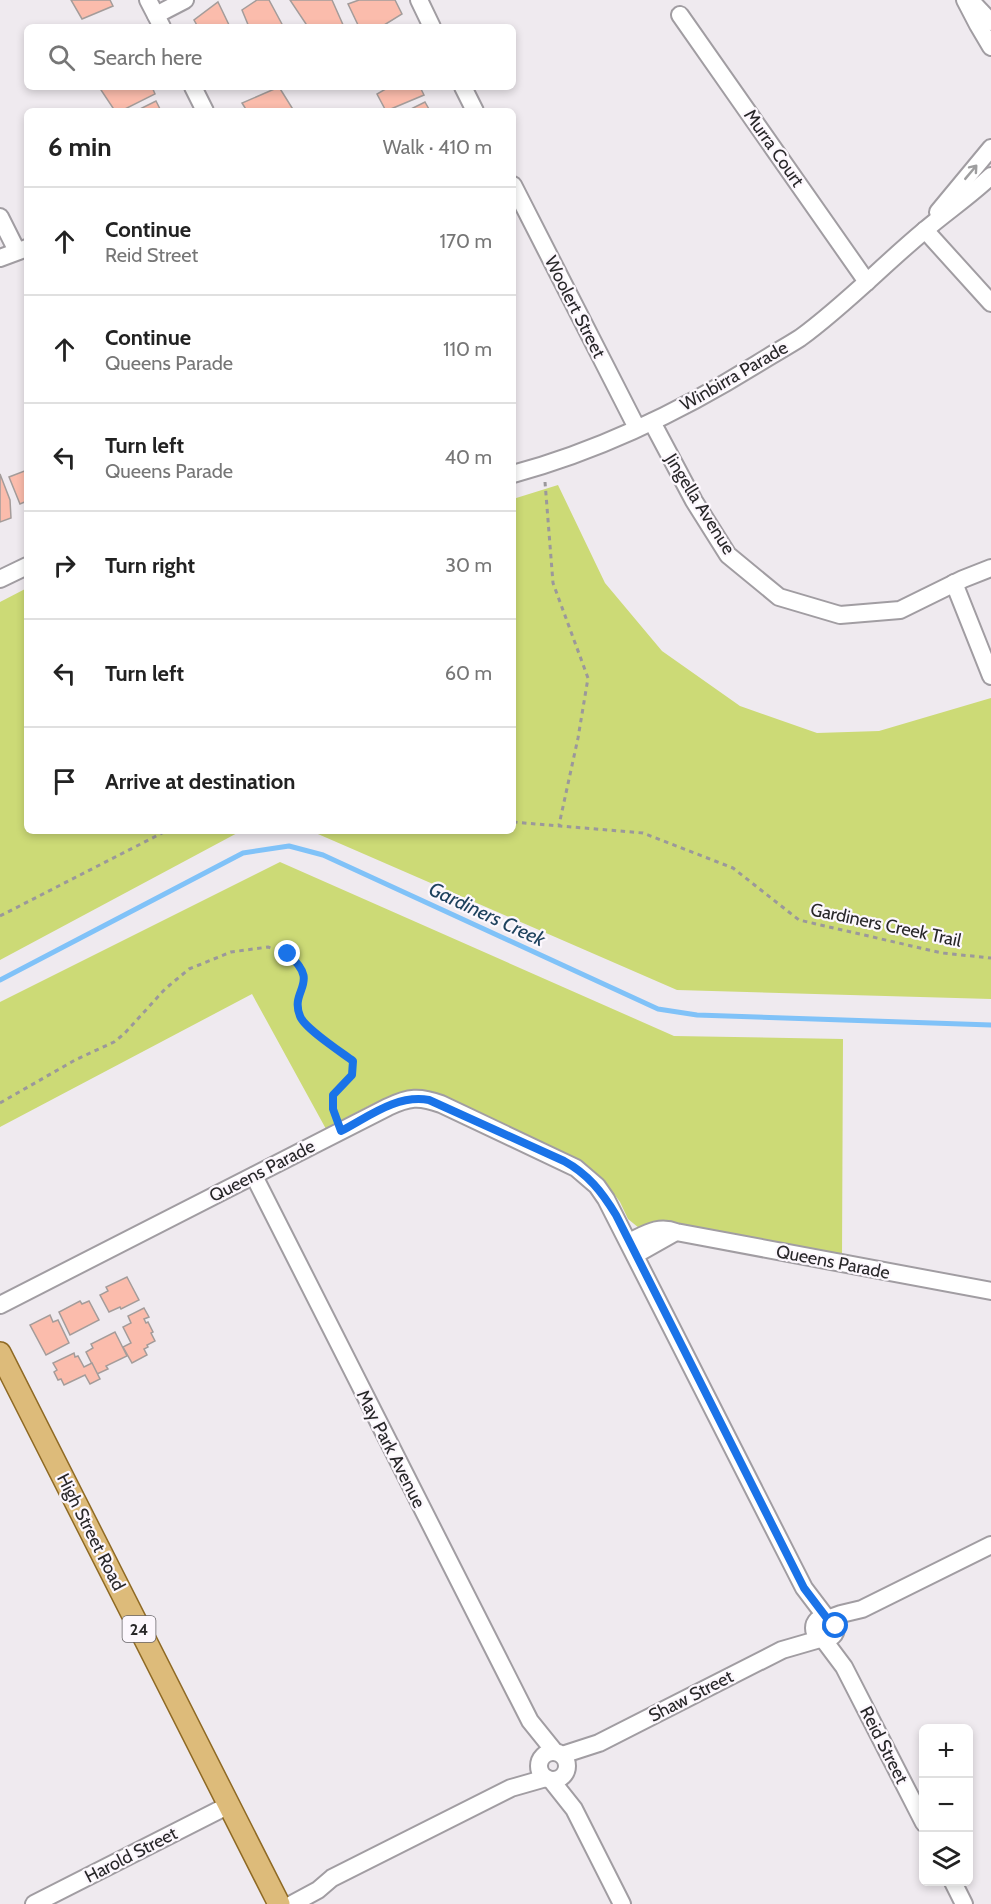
<!DOCTYPE html>
<html lang="en">
<head>
<meta charset="utf-8">
<style>
  :root { --surface:#fff; --page:#f6f6f6; --text:#222; --muted:#767676; --line:#e0e0e0 }
  body { margin:0; font-family:Cabin,sans-serif; background:var(--page); color:var(--text) }
  .controls { position:absolute; right:18px; bottom:18px; display:grid; overflow:hidden; border-radius:9px; box-shadow:0 3px 9px #0003 }
  .controls button { width:54px; height:54px; display:grid; place-items:center; padding:0; border:0; border-bottom:2px solid var(--line); background:var(--surface); color:var(--text); font:30px sans-serif }
  .stop { position:absolute; width:18px; height:18px; margin:-14px; border:4px solid #1a73e8; border-radius:50%; background:#fff }
  .stop.end { background:#1a73e8; border-color:#fff; box-shadow:0 2px 6px #0008 }
  .list { margin:0; padding:0; list-style:none }
  h2 { display:flex; justify-content:space-between; align-items:center; height:78px; margin:0; padding:0 24px; font-size:26px }
  h2 small { font-size:20px; font-weight:400; color:var(--muted) }
  .list li { display:grid; grid-template-columns:39px 1fr auto; gap:18px; align-items:center; box-sizing:border-box; height:108px; padding:0 24px; border-top:2px solid var(--line) }
  .list b { display:block; font-size:22px; white-space:nowrap }
  .list p { margin:0; font-size:20px; white-space:nowrap; color:var(--muted) }
  .list em { font-size:20px; font-style:normal; color:var(--muted) }
  .icon { flex:none; width:33px; height:33px; fill:none; stroke:currentColor; stroke-width:2; stroke-linecap:round; stroke-linejoin:round }
  .map { position:relative; flex:none; width:991px; height:1904px; overflow:hidden }
  .search { position:absolute; background:var(--surface); box-shadow:0 3px 9px #0003; left:24px; top:24px; width:492px; height:66px; display:flex; align-items:center; gap:15px; box-sizing:border-box; padding:0 21px; border-radius:9px; color:var(--muted); font-size:22px }
  .panel { position:absolute; background:var(--surface); box-shadow:0 3px 9px #0003; left:24px; top:108px; width:492px; height:726px; border-radius:9px }
  .map>svg:first-child { display:block }
</style>
</head>
<body>
<div class="map">
<svg width="991" height="1904" viewBox="0 0 991 1904">
  <rect width="100%" height="100%" fill="#efeaef"/>
  <g fill="#ccda76">
    <polygon points="558,485 605,583 662,651 740,706 817,733 879,731 991,698 991,999 677,990 311,831 513,831 513,499"/>
    <polygon points="27,588 27,831 241,831 0,960 0,602"/>
    <path d="M280 862 674 1036 843 1039 842 1256 639 1228 628 1219 620 1202 605 1182 576 1158 441 1095C433 1092 426 1090 417 1090 392 1090 349 1117 326 1129L252 994 0 1127V1002Z"/>
  </g>
  <g fill="none" stroke-linecap="round" stroke-linejoin="round">
    <polyline stroke="#80c2f8" stroke-width="5" points="0,980 243,853 289,846 323,855 658,1009 697,1015 991,1025"/>
  </g>
  <g fill="#fbbcac" stroke="#a49c9a" stroke-width="1.5">
    <polygon points="71,0 110,0 113,6 82,19"/>
    <polygon points="257,0 269,0 283,26 249,27 242,10"/>
    <polygon points="290,0 332,0 344,27 308,27"/>
    <polygon points="359,0 395,0 402,14 381,27 359,27 348,4"/>
    <polygon points="218,2 230,27 198,27 194,20"/>
    <polygon points="106,87 152,87 155,94 121,111 115,111 101,90"/>
    <polygon points="279,87 294,111 247,111 242,103"/>
    <polygon points="389,87 420,87 424,95 386,111 377,94"/>
    <polygon points="156,101 161,111 136,111"/>
    <polygon points="425,102 430,111 407,111"/>
    <polygon points="27,470 27,501 20,504 9,477"/>
    <polygon points="0,474 10,500 11,518 0,522"/>
    <polygon points="127,1277 139,1300 121,1309 120,1307 109,1312 100,1295 108,1291 106,1287"/>
    <polygon points="80,1301 82,1304 89,1301 99,1320 70,1335 59,1312"/>
    <polygon points="144,1308 149,1317 144,1319 146,1323 148,1322 153,1332 151,1333 155,1341 147,1345 148,1347 144,1349 147,1355 132,1363 123,1347 131,1343 123,1327 131,1323 128,1316"/>
    <polygon points="50,1315 53,1322 58,1320 69,1343 46,1355 30,1325"/>
    <polygon points="115,1332 127,1356 106,1366 108,1369 97,1374 86,1352 93,1348 91,1344"/>
    <polygon points="74,1353 75,1357 78,1356 84,1367 92,1363 100,1379 90,1384 85,1375 64,1385 61,1379 58,1380 54,1372 57,1370 53,1363"/>
  </g>
  <g fill="none" stroke-linecap="round" stroke-linejoin="round">
    <defs>
      <g id="minor">
        <polyline points="148,0 162,27"/>
        <polyline points="419,0 432,27"/>
        <polyline points="965,0 978,25 991,47"/>
        <polyline points="971,1 991,22"/>
        <polyline points="156,15 185,0"/>
        <polyline points="680,15 867,282"/>
        <polyline points="193,87 205,111"/>
        <polyline points="463,87 475,111"/>
        <polyline points="513,185 637,428"/>
        <polyline points="938,212 991,148"/>
        <polyline points="0,217 17,251"/>
        <polyline points="925,230 991,303"/>
        <polyline points="0,258 27,248"/>
        <polyline points="652,422 694,501 728,555 779,597 840,615 900,610 963,579 991,568"/>
        <path d="M513 474C598 451 683 410 757 364 771 355 786 347 800 338 844 306 882 266 924 231 946 212 970 196 991 176"/>
        <polyline points="0,579 27,566"/>
        <polyline points="954,583 991,676"/>
        <polyline points="254,1176 530,1721 555,1752"/>
        <path d="M629 1242C646 1234 658 1225 676 1232L991 1291"/>
        <polyline points="635,1255 674,1233"/>
        <path d="M0 1305 388 1107C409 1097 419 1096 441 1104L576 1168 597 1186 606 1199 804 1588 826 1617"/>
        <circle cx="825" cy="1628" r="11"/>
        <polyline points="830,1618 841,1614 862,1609 991,1545"/>
        <polyline points="823,1639 844,1667 924,1823"/>
        <circle cx="553" cy="1766" r="14"/>
        <polyline points="562,1755 599,1743 782,1650 820,1639"/>
        <polyline points="551,1780 574,1809 622,1904"/>
        <polyline points="953,1882 964,1904"/>
        <polyline points="34,1904 229,1805"/>
        <polyline points="292,1904 318,1890 332,1878 511,1788 546,1778"/>
      </g>
      <polyline id="major" points="0,1353 279,1904"/>
    </defs>
    <use href="#minor" stroke="#a19da2" stroke-width="20"/>
    <use href="#major" stroke="#8f6a24" stroke-width="24"/>
    <g stroke="#9b989b" stroke-width="3" stroke-dasharray="4.5 4.5" stroke-linecap="butt">
      <polyline points="545,482 553,583 588,678 578,738 559,825"/>
      <polyline points="513,822 643,833 733,868 799,920 942,953 991,958"/>
      <polyline points="0,916 166,831"/>
      <polyline points="0,1103 75,1060 114,1042 124,1034 165,989 189,969 231,952 268,947 288,954 301,965 305,980 297,1005 303,1022 353,1061 352,1075 333,1095 333,1109 335,1116"/>
    </g>
    <use href="#minor" stroke="#fff" stroke-width="16"/>
    <use href="#major" stroke="#ddbb7a" stroke-width="21"/>
  </g>
  <defs><path id="oneway-shaft" d="M-6 0H5M1.5-3L5.5 0L1.5 3" fill="none" stroke-width="1.6" stroke-linecap="round" stroke-linejoin="round" transform="scale(1.5)"/></defs>
  <use stroke="#9e9e9f" href="#oneway-shaft" transform="translate(971 172) rotate(-50)"/>
  <g fill="none" stroke-linecap="round" stroke-linejoin="round">
    <path stroke="#1a73e8" stroke-width="8" d="M288 954C322 984 289 989 300 1016 304 1028 341 1052 353 1061L352 1075 333 1095V1109L341 1131C368 1117 397 1094 429 1100L564 1161C588 1174 602 1192 616 1215L804 1588 826 1617 832 1620 836 1626"/>
  </g>
  <g text-anchor="middle" dominant-baseline="central" stroke-width="4.5" stroke-linejoin="round" paint-order="stroke">
    <rect fill="#fcf7fd" stroke="#686569" stroke-width="1.5" x="122.5" y="1616" width="33" height="26" rx="4.5"/>
    <g font-size="16" font-weight="bold" fill="#282729">
      <text x="139" y="1629">24</text>
    </g>
    <g font-size="18" fill="#282729" stroke="#fcf7fd">
      <text transform="translate(774 148) rotate(55)">Murra Court</text>
      <text transform="translate(575 307) rotate(63)">Woolert Street</text>
      <text transform="translate(734 376) rotate(-30)">Winbirra Parade</text>
      <text transform="translate(700 504) rotate(58)">Jingella Avenue</text>
      <text transform="translate(886 925) rotate(12)">Gardiners Creek Trail</text>
      <text transform="translate(262 1171) rotate(-27)">Queens Parade</text>
      <text transform="translate(833 1262) rotate(11)">Queens Parade</text>
      <text transform="translate(391 1449) rotate(63)">May Park Avenue</text>
      <text transform="translate(91 1532) rotate(63)">High Street Road</text>
      <text transform="translate(691 1696) rotate(-27)">Shaw Street</text>
      <text transform="translate(884 1745) rotate(63)">Reid Street</text>
      <text transform="translate(131 1855) rotate(-27)">Harold Street</text>
    </g>
    <g font-size="20" font-style="italic" fill="#1f425e" stroke="#fcf7fd">
      <text transform="translate(487 914) rotate(25)">Gardiners Creek</text>
    </g>
  </g>
</svg>
<div class="controls">
<button>+</button>
<button>−</button>
<button><svg class="icon" aria-label="layers" viewBox="0 0 24 24"><path d="M12 4l9 5-9 5-9-5zM3 14l9 5 9-5"/></svg></button>
</div>
<div class="stop" style="left:836px;top:1626px"></div>
<div class="stop end" style="left:288px;top:954px"></div>
<div class="search"><svg class="icon" aria-label="search" viewBox="0 0 24 24"><circle cx="10" cy="10" r="6"/><path d="M15 15l6 6"/></svg>Search here</div>
<section class="panel">
<h2>6 min<small>Walk · 410 m</small></h2>
<ul class="list">
<li><svg class="icon" aria-label="ahead" viewBox="0 0 24 24"><path d="M12 20V5M6 11l6-6 6 6"/></svg><div><b>Continue</b><p>Reid Street</p></div><em>170 m</em></li>
<li><svg class="icon" aria-label="ahead" viewBox="0 0 24 24"><path d="M12 20V5M6 11l6-6 6 6"/></svg><div><b>Continue</b><p>Queens Parade</p></div><em>110 m</em></li>
<li><svg class="icon" aria-label="left" viewBox="0 0 24 24"><path d="M17 20v-9H6M10 6l-5 5 5 5"/></svg><div><b>Turn left</b><p>Queens Parade</p></div><em>40 m</em></li>
<li><svg class="icon" aria-label="right" viewBox="0 0 24 24"><path d="M7 20v-9h11M14 6l5 5-5 5"/></svg><div><b>Turn right</b></div><em>30 m</em></li>
<li><svg class="icon" aria-label="left" viewBox="0 0 24 24"><path d="M17 20v-9H6M10 6l-5 5 5 5"/></svg><div><b>Turn left</b></div><em>60 m</em></li>
<li><svg class="icon" aria-label="arrive" viewBox="0 0 24 24"><path d="M6 21V4h12l-3 4 3 4H6"/></svg><div><b>Arrive at destination</b></div></li>
</ul>
</section>
</div>
</body>
</html>
